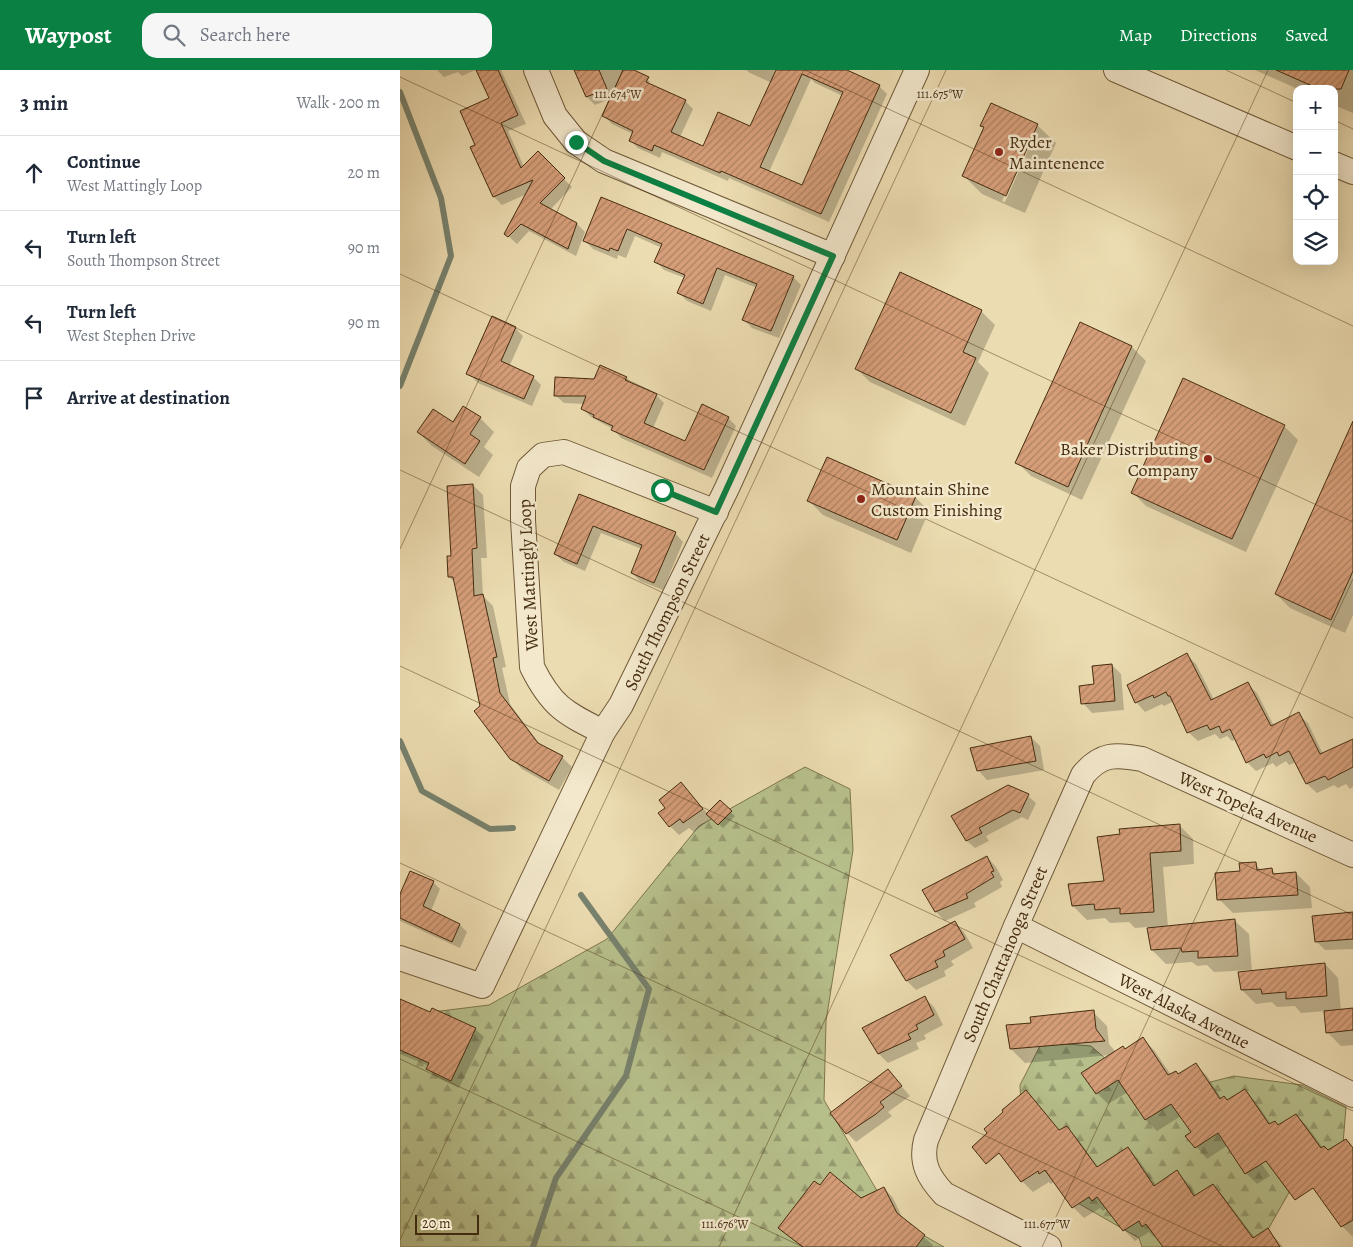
<!DOCTYPE html>
<html lang="en">
<head>
<meta charset="utf-8">
<style>
  :root { --surface:#fff; --page:#f6f6f7; --text:#1f2937; --muted:#747a83; --line:#e0e1e3; --accent:#0b8043 }
  body { margin:0; font-family:Alegreya,serif; background:var(--page); color:var(--text) }
  .controls { position:absolute; right:15px; top:15px; display:grid; overflow:hidden; border-radius:10px; box-shadow:0 5px 20px #0002 }
  .controls button { width:45px; height:45px; display:grid; place-items:center; padding:0; border:0; border-bottom:1px solid var(--line); background:var(--surface); color:var(--text); font:25px sans-serif }
  .scale { position:absolute; left:15px; bottom:12px; width:64px; box-sizing:border-box; padding-left:5px; border:2px solid #452c0f; border-top:0; font-size:14px; line-height:18px; white-space:nowrap; color:#452c0f; -webkit-text-stroke:4px #f3e8cc; paint-order:stroke }
  .stop { position:absolute; width:15px; height:15px; margin:-11px; border:4px solid #0b8043; border-radius:50%; background:#fff }
  .stop.end { background:#0b8043; border-color:#fff; box-shadow:0 1px 5px #0008 }
  .list { margin:0; padding:0; list-style:none }
  h2 { display:flex; justify-content:space-between; align-items:center; height:65px; margin:0; padding:0 20px; font-size:21px }
  h2 small { font-size:16px; font-weight:400; color:var(--muted) }
  .list li { display:grid; grid-template-columns:32px 1fr auto; gap:15px; align-items:center; box-sizing:border-box; height:75px; padding:0 20px; border-top:1px solid var(--line) }
  .list b { display:block; font-size:19px; white-space:nowrap }
  .list p { margin:0; font-size:16px; white-space:nowrap; color:var(--muted) }
  .list em { font-size:16px; font-style:normal; color:var(--muted) }
  .icon { flex:none; width:28px; height:28px; fill:none; stroke:currentColor; stroke-width:2; stroke-linecap:round; stroke-linejoin:round }
  .map { position:relative; flex:none; width:953px; height:1177px; overflow:hidden }
  header { display:flex; align-items:center; gap:30px; box-sizing:border-box; height:70px; padding:0 25px; background:var(--accent); color:#fff }
  header strong { font-size:24px }
  nav { display:flex; gap:28px; margin-inline-start:auto; font-size:18px }
  .search { width:350px; height:45px; background:var(--page); display:flex; align-items:center; gap:12px; box-sizing:border-box; padding:0 18px; border-radius:15px; color:var(--muted); font-size:19px }
  main { display:flex }
  aside { flex:1; background:var(--surface) }
  .map>svg:first-child { display:block }
</style>
</head>
<body>
<header>
<strong>Waypost</strong>
<div class="search"><svg class="icon" aria-label="search" viewBox="0 0 24 24"><circle cx="10" cy="10" r="6"/><path d="M15 15l6 6"/></svg>Search here</div>
<nav><a>Map</a><a>Directions</a><a>Saved</a></nav>
</header>
<main>
<aside>
<h2>3 min<small>Walk · 200 m</small></h2>
<ul class="list">
<li><svg class="icon" aria-label="ahead" viewBox="0 0 24 24"><path d="M12 20V5M6 11l6-6 6 6"/></svg><div><b>Continue</b><p>West Mattingly Loop</p></div><em>20 m</em></li>
<li><svg class="icon" aria-label="left" viewBox="0 0 24 24"><path d="M17 20v-9H6M10 6l-5 5 5 5"/></svg><div><b>Turn left</b><p>South Thompson Street</p></div><em>90 m</em></li>
<li><svg class="icon" aria-label="left" viewBox="0 0 24 24"><path d="M17 20v-9H6M10 6l-5 5 5 5"/></svg><div><b>Turn left</b><p>West Stephen Drive</p></div><em>90 m</em></li>
<li><svg class="icon" aria-label="arrive" viewBox="0 0 24 24"><path d="M6 21V4h12l-3 4 3 4H6"/></svg><div><b>Arrive at destination</b></div></li>
</ul>
</aside>
<div class="map">
<svg width="953" height="1177" viewBox="0 0 953 1177">
  <defs>
    <pattern id="forest-firs" width="22" height="20" patternUnits="userSpaceOnUse" patternTransform="scale(1.25)"><rect width="22" height="20" fill="#b7c08c"/><path d="M5 1l3.5 6h-7zM16 11l3.5 6h-7z" fill="#979c71"/></pattern>
    <pattern id="building-hatch" width="6" height="6" patternUnits="userSpaceOnUse" patternTransform="scale(1.25)"><rect width="6" height="6" fill="#d69e79"/><path d="M-1 1l2-2M0 6l6-6M5 7l2-2" fill="none" stroke="#af8162"/></pattern>
  </defs>
  <rect width="100%" height="100%" fill="#ecdcb1"/>
  <filter id="stains"><feTurbulence type="fractalNoise" baseFrequency=".004" numOctaves="4"/><feColorMatrix values="0 0 0 0 .2 0 0 0 0 .09 0 0 0 0 .02 0 0 0 .5 -.17"/></filter>
  <radialGradient id="worn" r=".72"><stop offset=".6" stop-color="#630" stop-opacity="0"/><stop offset="1" stop-color="#630" stop-opacity=".3"/></radialGradient>
  <g fill="url(#forest-firs)" stroke="#7e764e">
    <polygon points="405,697 450,719 453,780 426,951 424,1030 493,1148 544,1177 0,1177 0,946 89,935 207,869 299,756"/>
    <polygon points="642,972 691,976 723,1004 779,1020 834,1006 902,1015 946,1037 942,1086 895,1112 858,1177 742,1177 739,1168 669,1128 623,1076 620,1015"/>
  </g>
  <g fill="#0003" fill-rule="evenodd">
    <polygon points="37,0 75,0 62,6 58,2 44,7"/>
    <polygon points="78,0 101,0 126,54 108,61 124,97 138,83 172,117 150,140 177,154 185,162 176,186 129,161 117,174 106,164 127,124 102,135 94,127 76,76 91,29"/>
    <path d="M176 0H231L242 5 250 12 246 14 285 31 293 39 280 67 304 77 351 58 372 13 350 3 346 0H442L479 16 487 24 429 152 329 108 328 111 262 82 260 88 238 78 230 70 233 64 212 54 204 46 212 28 195 35 187 27ZM411 9 415 13 443 26 402 116 369 102Z"/>
    <polygon points="855,0 953,0 953,43 934,35 934,19 898,19"/>
    <path d="M591 35 637 55 656 73 625 143 582 124 563 105 584 58 582 56ZM633 62H636L605 132 602 131Z"/>
    <polygon points="202,129 393,207 401,215 379,268 352,258 344,250 357,218 325,205 311,241 287,231 279,223 285,208 264,200 256,192 262,178 235,166 226,188 218,185 217,189 193,179 185,171"/>
    <polygon points="581,241 595,255 578,292 589,303 565,356 470,312 456,298"/>
    <polygon points="681,254 732,277 746,291 682,430 631,406 617,392"/>
    <polygon points="115,258 123,266 109,297 133,307 141,315 132,336 78,313 70,305"/>
    <polygon points="226,308 233,315 256,325 264,333 253,358 285,373 328,348 336,356 312,408 221,368 213,359 191,347 182,338 184,334 164,333 155,325 195,310"/>
    <polygon points="80,348 94,362 84,377 93,385 79,407 32,376 18,362"/>
    <polygon points="884,356 898,370 846,482 746,436 732,422"/>
    <polygon points="949,362 953,364 953,545 945,563 890,538 876,524"/>
    <polygon points="73,415 83,425 87,488 81,488 83,526 93,536 106,597 102,598 110,634 141,676 162,687 172,697 159,720 122,699 111,688 81,637 56,513 49,507 53,487"/>
    <polygon points="179,425 275,463 283,472 263,520 240,511 232,503 242,479 201,463 185,501 164,492 155,484"/>
    <polygon points="515,427 529,441 511,483 423,445 409,431"/>
    <polygon points="787,585 796,594 814,630 847,614 857,623 874,656 898,644 908,653 923,684 953,670 953,717 950,719 946,714 938,718 934,715 917,723 907,714 896,692 889,695 886,691 876,697 873,693 856,701 847,692 836,669 832,671 827,666 820,669 815,664 798,671 788,662 774,631 764,636 762,634 745,642 736,632"/>
    <polygon points="712,595 721,604 724,640 692,643 683,633"/>
    <polygon points="631,667 640,676 644,700 587,710 578,700"/>
    <polygon points="281,714 308,744 320,732 335,746 323,758 312,748 294,762 289,758 279,765 270,756"/>
    <polygon points="628,726 636,733 628,750 622,747 586,766 589,771 575,778 567,771 553,747"/>
    <polygon points="779,755 793,769 794,794 763,797 768,857 835,851 849,864 852,902 925,894 938,908 941,941 953,940 953,975 941,976 927,962 925,941 901,943 895,936 877,937 872,932 856,934 842,920 850,900 814,902 807,895 797,896 792,892 766,894 752,880 748,857 735,858 729,852 710,853 705,848 687,850 673,836"/>
    <polygon points="587,787 596,797 603,810 600,812 602,817 574,833 576,837 545,851 536,842"/>
    <polygon points="855,794 862,801 871,800 877,805 896,803 910,817 912,838 833,843 819,829 841,802"/>
    <polygon points="33,812 40,819 31,841 60,855 67,862 60,878 0,851 0,827"/>
    <polygon points="953,844 953,879 925,880 916,871 914,847"/>
    <polygon points="555,853 564,862 573,878 551,891 554,895 544,901 546,906 516,920 507,911 492,886"/>
    <polygon points="525,928 534,937 543,955 524,965 526,969 516,973 519,979 488,993 479,984 464,959"/>
    <polygon points="0,929 31,943 75,959 84,967 59,1018 36,1007 28,999 29,996 0,984"/>
    <polygon points="693,942 707,956 709,974 716,982 725,981 743,969 754,980 771,1005 778,1005 796,995 807,1006 822,1029 827,1032 845,1021 856,1032 874,1059 896,1045 907,1056 923,1078 928,1082 946,1070 953,1077 953,1167 942,1156 881,1074 859,1090 870,1106 857,1114 846,1103 828,1075 807,1089 787,1066 792,1062 781,1046 757,1061 746,1050 728,1022 708,1034 697,1023 711,985 625,993 611,979 633,954"/>
    <polygon points="488,1001 510,1026 488,1042 492,1046 456,1072 447,1063"/>
    <polygon points="626,1021 660,1061 666,1057 677,1068 698,1097 728,1078 738,1089 757,1116 777,1102 788,1113 797,1126 813,1115 823,1126 855,1168 868,1159 883,1177 764,1177 756,1166 754,1167 749,1162 735,1171 724,1160 707,1138 703,1141 700,1138 684,1148 673,1137 655,1111 651,1114 649,1112 633,1122 622,1111"/>
    <polygon points="420,1117 461,1129 484,1118 493,1128 504,1151 533,1175 532,1177 402,1177 379,1158"/>
  </g>
  <g fill="none" stroke-linecap="round" stroke-linejoin="round">
    <g stroke="#77826e" stroke-width="6">
      <polyline points="0,22 41,128 51,186 0,316"/>
      <polyline points="0,671 22,721 90,759 113,758"/>
      <polyline points="133,1177 156,1108 226,1006 249,919 181,825"/>
    </g>
  </g>
  <g fill="url(#building-hatch)" stroke="#452c0f" fill-rule="evenodd">
    <polygon points="76,0 98,0 107,20 118,45 101,53 121,98 138,81 165,108 140,133 177,153 168,179 121,154 108,167 104,164 133,110 93,127 70,77 75,75 60,41 89,28"/>
    <polygon points="174,0 199,0 207,19 186,27"/>
    <path d="M223 0H234L249 7 246 12 286 30 271 62 303 76 318 42 350 56 376 0H447L480 15 421 144 321 101 320 103 254 75 252 81 229 71 233 61 202 46ZM402 4 443 22 402 115 360 97Z"/>
    <polygon points="876,0 949,0 941,19 919,19"/>
    <polygon points="591,33 638,54 606,126 562,106 584,57 580,56"/>
    <polygon points="201,127 394,206 371,261 342,250 357,214 317,198 303,234 277,223 285,205 254,192 262,174 227,159 218,181 210,178 209,181 183,171"/>
    <polygon points="500,202 582,240 563,282 576,288 551,343 455,299"/>
    <polygon points="92,246 116,257 101,291 134,306 124,329 66,304"/>
    <polygon points="680,252 732,276 668,417 615,393"/>
    <polygon points="200,295 227,307 225,310 257,324 244,353 285,371 302,334 329,347 304,400 211,360 213,356 193,347 194,345 181,339 186,326 154,326 155,307 194,309"/>
    <polygon points="783,308 885,355 832,469 731,423"/>
    <polygon points="63,336 81,347 70,364 80,371 65,394 17,362 33,339 53,352"/>
    <polygon points="953,351 953,501 931,550 875,524"/>
    <polygon points="427,387 516,426 497,470 407,431"/>
    <polygon points="73,414 77,478 72,479 74,526 83,524 97,587 93,588 100,623 138,673 163,686 149,711 110,689 74,641 80,636 53,507 48,507 47,486 51,486 47,416"/>
    <polygon points="179,424 276,462 254,513 231,503 242,475 193,456 177,494 154,484"/>
    <polygon points="787,583 811,630 848,612 871,656 899,642 920,684 953,669 953,697 928,710 925,706 906,714 889,681 879,686 877,682 866,688 864,684 846,693 830,659 822,663 819,656 810,660 807,655 787,663 770,626 768,626 766,622 754,628 753,625 735,633 727,615"/>
    <polygon points="712,594 715,631 681,634 679,616 694,614 692,596"/>
    <polygon points="631,666 636,691 577,701 570,678"/>
    <polygon points="281,712 303,739 283,753 280,749 269,757 258,743 265,738 259,730"/>
    <polygon points="608,715 629,724 620,743 613,740 579,758 582,763 566,771 551,746"/>
    <polygon points="320,730 332,741 318,755 306,744"/>
    <polygon points="780,754 781,781 750,783 754,842 720,844 720,838 695,840 694,834 672,836 668,814 704,811 697,767 720,764 719,759"/>
    <polygon points="587,786 594,801 591,802 594,807 566,824 568,828 535,842 522,820"/>
    <polygon points="856,792 857,800 872,798 873,804 896,802 898,825 817,830 815,803 840,801 839,793"/>
    <polygon points="10,801 34,811 23,836 60,854 52,872 0,848 0,824"/>
    <polygon points="953,842 953,869 915,872 912,846"/>
    <polygon points="835,849 838,886 798,888 798,881 782,882 781,878 751,880 747,858"/>
    <polygon points="555,851 565,869 543,881 545,886 535,891 538,897 506,911 490,885"/>
    <polygon points="925,893 927,926 886,929 886,922 862,924 861,919 841,920 838,902"/>
    <polygon points="525,926 534,945 516,955 518,959 508,964 511,969 478,984 462,958"/>
    <polygon points="0,929 30,942 32,938 76,958 51,1011 26,999 29,993 0,980"/>
    <polygon points="953,938 953,960 926,963 924,941"/>
    <polygon points="694,940 696,959 705,971 610,979 606,955 631,953 630,947"/>
    <polygon points="743,967 768,1005 776,1001 778,1004 796,993 820,1029 824,1026 827,1030 845,1019 869,1054 875,1051 878,1055 896,1044 921,1078 924,1076 928,1080 946,1069 953,1078 953,1150 941,1157 913,1118 895,1130 866,1091 845,1104 818,1063 795,1078 785,1066 791,1062 771,1034 745,1050 718,1010 696,1024 681,1003 723,976 725,979"/>
    <polygon points="488,999 502,1016 480,1032 484,1037 476,1044 446,1064 430,1043"/>
    <polygon points="626,1020 659,1060 667,1056 697,1097 728,1077 754,1116 777,1100 794,1126 813,1114 853,1168 868,1158 880,1177 763,1177 746,1154 742,1157 739,1151 723,1161 697,1127 692,1131 689,1127 672,1138 645,1100 639,1104 638,1101 621,1112 599,1083 586,1094 572,1077 587,1063 584,1059 603,1042 602,1040"/>
    <polygon points="430,1102 461,1128 484,1117 497,1143 525,1165 516,1177 403,1177 378,1158 414,1111 420,1115"/>
  </g>
  <g fill="none" stroke-linecap="round" stroke-linejoin="round">
    <defs>
      <g id="minor">
        <polyline points="136,0 155,46 176,72 204,91 433,186"/>
        <polyline points="716,0 897,78"/>
        <polyline points="934,94 953,102"/>
        <path d="M203 662C165 643 152 637 132 597L123 450V416L129 398 143 385 164 382 316 442"/>
        <polyline points="616,856 953,1025"/>
        <polyline points="0,888 82,916 203,662 221,635 327,418 517,0"/>
        <path d="M649 1177 544 1124C529 1108 520 1093 526 1070L616 856 683 705C701 683 716 684 742 689L953 785"/>
      </g>
    </defs>
    <use href="#minor" stroke="#6f5838" stroke-width="26"/>
    <use href="#minor" stroke="#f3e8cc" stroke-width="24"/>
  </g>
  <g fill="none" stroke-linecap="round" stroke-linejoin="round">
    <polyline stroke="#0b8043" stroke-width="6" points="176,72 204,91 433,186 316,442 262,420"/>
  </g>
  <path fill="none" stroke="#452c0f" stroke-width="1" stroke-opacity="0.45" d="M405 0 953 256M826 0 897 33M0 7 953 452M934 50 953 59M0 204 953 648M0 400 953 845M0 479 223 0M0 596 953 1041M0 793 824 1177M0 989 403 1177M0 1170 546 0M319 1177 868 0M642 1177 953 509"/>
  <g fill="#8f2418" stroke="#f3e8cc" stroke-width="2">
    <circle cx="599" cy="82" r="5"/>
    <circle cx="808" cy="389" r="5"/>
    <circle cx="461" cy="429" r="5"/>
  </g>
  <g text-anchor="middle" dominant-baseline="central" stroke-width="5" stroke-linejoin="round" paint-order="stroke">
    <g font-size="18" fill="#452c0f" stroke="#f3e8cc" text-anchor="start">
      <text x="609" y="72">Ryder<tspan x="609" dy="21">Maintenence</tspan></text>
      <text x="798" y="379" text-anchor="end">Baker Distributing<tspan x="798" dy="21">Company</tspan></text>
      <text x="471" y="419">Mountain Shine<tspan x="471" dy="21">Custom Finishing</tspan></text>
    </g>
    <g font-size="18" fill="#452c0f" stroke="#f3e8cc">
      <text transform="translate(128 505) rotate(-93)">West Mattingly Loop</text>
      <text transform="translate(267 542) rotate(-64)">South Thompson Street</text>
      <text transform="translate(848 737) rotate(24)">West Topeka Avenue</text>
      <text transform="translate(605 884) rotate(-67)">South Chattanooga Street</text>
      <text transform="translate(784 941) rotate(27)">West Alaska Avenue</text>
    </g>
  </g>
  <g font-size="12" text-anchor="middle" fill="#452c0f" stroke="#f3e8cc" stroke-width="5" stroke-linejoin="round" paint-order="stroke">
    <text x="218" y="28">111.674°W</text>
    <text x="540" y="28">111.675°W</text>
    <text x="325" y="1158">111.676°W</text>
    <text x="647" y="1158">111.677°W</text>
  </g>
  <rect width="100%" height="100%" filter="url(#stains)"/>
  <rect width="100%" height="100%" fill="url(#worn)"/>
</svg>
<div class="controls">
<button>+</button>
<button>−</button>
<button><svg class="icon" aria-label="locate" viewBox="0 0 24 24"><circle cx="12" cy="12" r="6"/><path d="M12 2v4M12 18v4M2 12h4M18 12h4"/></svg></button>
<button><svg class="icon" aria-label="layers" viewBox="0 0 24 24"><path d="M12 4l9 5-9 5-9-5zM3 14l9 5 9-5"/></svg></button>
</div>
<div class="scale">20 m</div>
<div class="stop" style="left:262px;top:420px"></div>
<div class="stop end" style="left:176px;top:72px"></div>
</div>
</main>
</body>
</html>
